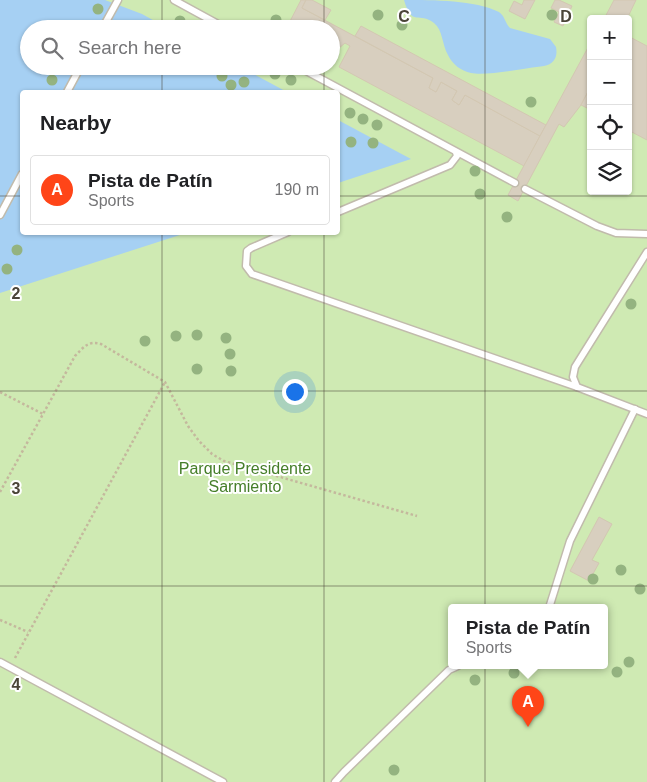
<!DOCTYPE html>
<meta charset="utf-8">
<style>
body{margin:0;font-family:Helvetica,sans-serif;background:#f2f2f2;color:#202124}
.controls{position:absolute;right:15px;top:15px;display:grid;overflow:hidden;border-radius:5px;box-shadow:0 1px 4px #0004}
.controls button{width:45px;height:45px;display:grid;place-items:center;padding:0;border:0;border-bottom:1px solid #e0e0e0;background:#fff;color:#202124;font:25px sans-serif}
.you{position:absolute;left:294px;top:391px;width:18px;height:18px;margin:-12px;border:4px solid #fff;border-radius:50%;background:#1a73e8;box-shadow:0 0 0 8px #1a73e833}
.badge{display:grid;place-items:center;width:32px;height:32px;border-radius:50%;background:#ff4518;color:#fff;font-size:16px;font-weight:700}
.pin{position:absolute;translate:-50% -41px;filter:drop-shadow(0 1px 2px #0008)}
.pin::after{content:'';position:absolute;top:26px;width:18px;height:15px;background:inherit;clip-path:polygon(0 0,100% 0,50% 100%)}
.popup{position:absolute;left:448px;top:604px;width:160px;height:65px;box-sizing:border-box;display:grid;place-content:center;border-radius:5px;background:#fff;filter:drop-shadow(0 1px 4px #0005);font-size:16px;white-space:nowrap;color:#757577}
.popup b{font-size:19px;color:#202124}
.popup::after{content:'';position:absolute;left:50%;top:100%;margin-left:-10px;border:10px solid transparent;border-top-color:#fff}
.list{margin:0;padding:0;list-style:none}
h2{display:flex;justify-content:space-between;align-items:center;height:65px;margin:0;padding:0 20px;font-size:21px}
h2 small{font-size:16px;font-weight:400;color:#757577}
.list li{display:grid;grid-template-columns:32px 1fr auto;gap:15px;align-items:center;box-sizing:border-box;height:70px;margin:0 10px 10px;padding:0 10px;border:1px solid #e0e0e0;border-radius:5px}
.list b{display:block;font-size:19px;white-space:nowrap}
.list p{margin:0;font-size:16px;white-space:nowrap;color:#757577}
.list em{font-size:16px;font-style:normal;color:#757577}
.icon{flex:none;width:28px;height:28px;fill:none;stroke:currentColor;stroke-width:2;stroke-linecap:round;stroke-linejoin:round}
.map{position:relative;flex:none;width:647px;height:782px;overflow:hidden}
.search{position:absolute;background:#fff;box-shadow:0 1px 4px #0004;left:20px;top:20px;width:320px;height:55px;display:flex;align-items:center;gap:12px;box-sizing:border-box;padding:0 18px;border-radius:28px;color:#757577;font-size:19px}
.panel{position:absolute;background:#fff;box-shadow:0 1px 4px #0004;left:20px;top:90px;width:320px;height:145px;border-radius:5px}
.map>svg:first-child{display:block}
</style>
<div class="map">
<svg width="647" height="782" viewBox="0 0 647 782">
<rect width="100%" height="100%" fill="#f5f3ea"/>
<path fill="#cfeab3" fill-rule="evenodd" d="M0,0H647V782H0ZM591,19H628V191H591ZM29,29H331V66H29ZM22,92H338V232H22ZM452,608H604V666H452Z"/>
<g fill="#a6d0f3">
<path d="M0,0H105L142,14L169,29H29V66H239L287,92H22V232L186,233L0,293Z"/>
<path d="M404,0C434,0 475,0 499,12C505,16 505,23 510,28L550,39L556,47C558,57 554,64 544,66C526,68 487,76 471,73C461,71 452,64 448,55C442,45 443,30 434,23C419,11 412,28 404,0Z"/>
<path d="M338,120L411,159L338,183Z"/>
</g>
<g fill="#d8cfbf" stroke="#d3c7b2">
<path d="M301,0H306L302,8L433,78L429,88L436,92L441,82L457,91L452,100L459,105L465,95L540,136L524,166L339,67L350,46L345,43L331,55V29H290L287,27Z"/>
<path d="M306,0H312L331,10L325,20L302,8Z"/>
<path d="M524,0H535L525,19L509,11L514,1L522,5Z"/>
<path d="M555,0H559L572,6L563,26L554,22L559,12L551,8Z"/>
<path d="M614,0H636L627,19H604Z"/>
<path d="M361,26L546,125L540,136L465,95L459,105L452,100L457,91L441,82L436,92L429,88L433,78L355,36Z"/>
<path d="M628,36L647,46V140L628,130Z"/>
<path d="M591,42V86L581,105L564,127L559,124L518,201L508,195Z"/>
<path d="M591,86V110L581,105Z"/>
<path d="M599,517L612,524L592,560L599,563L589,581L570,571Z"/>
</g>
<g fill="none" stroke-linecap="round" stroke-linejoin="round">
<g stroke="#c1bbac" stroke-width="9">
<g id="service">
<path d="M174,0L227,29"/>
<path d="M102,29L118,0"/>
<path d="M297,66L515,183"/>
<path d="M67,92L81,66"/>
<path d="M525,189L597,226L616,233L647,234"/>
<path d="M338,212L450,165L457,156L456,152"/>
<path d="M0,215L22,174"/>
<path d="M288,232L251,248L247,251L246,266L252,274L577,387"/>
<path d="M647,252L575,367L573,377L577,387L647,414"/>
<path d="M549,608L570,541L635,409"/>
<path d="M0,662L223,782"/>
<path d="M335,782L344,772L449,670L458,666"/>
</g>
</g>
<g stroke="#c4b89d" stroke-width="2.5" stroke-dasharray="2.5 2.5" stroke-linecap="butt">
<path d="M0,392L43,414"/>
<path d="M0,492L75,356C83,348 88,340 101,344L165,382L188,426L199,441L212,454L224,461L417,516"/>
<path d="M0,620L28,632"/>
<path d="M15,658L165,382"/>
</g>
<use href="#service" stroke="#fff" stroke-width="6"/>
</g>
<g fill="#94b380">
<circle cx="98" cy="9" r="5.5"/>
<circle cx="378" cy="15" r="5.5"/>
<circle cx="552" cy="15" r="5.5"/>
<circle cx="276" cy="20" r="5.5"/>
<circle cx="180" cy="21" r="5.5"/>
<circle cx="402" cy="25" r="5.5"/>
<circle cx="275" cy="74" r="5.5"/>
<circle cx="222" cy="76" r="5.5"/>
<circle cx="52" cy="80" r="5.5"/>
<circle cx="291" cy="80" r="5.5"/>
<circle cx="244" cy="82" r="5.5"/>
<circle cx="231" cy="85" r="5.5"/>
<circle cx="531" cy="102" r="5.5"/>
<circle cx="350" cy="113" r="5.5"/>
<circle cx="363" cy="119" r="5.5"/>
<circle cx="377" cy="125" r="5.5"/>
<circle cx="351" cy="142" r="5.5"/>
<circle cx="373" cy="143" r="5.5"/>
<circle cx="475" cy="171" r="5.5"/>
<circle cx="480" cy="194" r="5.5"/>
<circle cx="507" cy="217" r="5.5"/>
<circle cx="17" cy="250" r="5.5"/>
<circle cx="7" cy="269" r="5.5"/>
<circle cx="631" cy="304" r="5.5"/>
<circle cx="197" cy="335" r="5.5"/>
<circle cx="176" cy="336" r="5.5"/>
<circle cx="226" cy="338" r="5.5"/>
<circle cx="145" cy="341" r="5.5"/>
<circle cx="230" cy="354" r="5.5"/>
<circle cx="197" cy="369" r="5.5"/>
<circle cx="231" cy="371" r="5.5"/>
<circle cx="621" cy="570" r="5.5"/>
<circle cx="593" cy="579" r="5.5"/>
<circle cx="640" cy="589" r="5.5"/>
<circle cx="629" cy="662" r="5.5"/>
<circle cx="617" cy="672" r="5.5"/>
<circle cx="514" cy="673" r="5.5"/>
<circle cx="475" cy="680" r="5.5"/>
<circle cx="394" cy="770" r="5.5"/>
</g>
<path fill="none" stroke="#4a4438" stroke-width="1" stroke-opacity="0.55" d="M162,0V29M324,0V29M485,0V782M162,66V92M324,66V92M0,196H22M338,196H647M162,232V782M324,232V782M0,391H647M0,586H647"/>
<g text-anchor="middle" stroke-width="4" stroke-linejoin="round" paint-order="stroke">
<g font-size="16" fill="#457e29" stroke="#fff">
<text x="245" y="474">Parque Presidente<tspan x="245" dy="18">Sarmiento</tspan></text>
</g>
</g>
<g font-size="16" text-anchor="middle" font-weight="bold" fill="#4a4438" stroke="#fff" stroke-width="4" stroke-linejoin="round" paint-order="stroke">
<text x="404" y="22">C</text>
<text x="566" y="22">D</text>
<text x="16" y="299">2</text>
<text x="16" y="494">3</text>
<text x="16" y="690">4</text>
</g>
</svg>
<div class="controls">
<button>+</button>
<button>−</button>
<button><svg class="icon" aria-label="locate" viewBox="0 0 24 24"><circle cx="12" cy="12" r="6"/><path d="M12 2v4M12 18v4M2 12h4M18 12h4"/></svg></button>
<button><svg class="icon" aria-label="layers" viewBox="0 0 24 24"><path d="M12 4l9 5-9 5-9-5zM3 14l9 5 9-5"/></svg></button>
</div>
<div class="you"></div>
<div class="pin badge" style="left:528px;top:727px">A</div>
<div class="popup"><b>Pista de Patín</b>Sports</div>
<div class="search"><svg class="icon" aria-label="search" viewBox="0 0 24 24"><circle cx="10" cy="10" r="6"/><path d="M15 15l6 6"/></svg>Search here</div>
<section class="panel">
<h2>Nearby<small></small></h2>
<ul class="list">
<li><span class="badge">A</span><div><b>Pista de Patín</b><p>Sports</p></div><em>190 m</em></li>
</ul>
</section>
</div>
